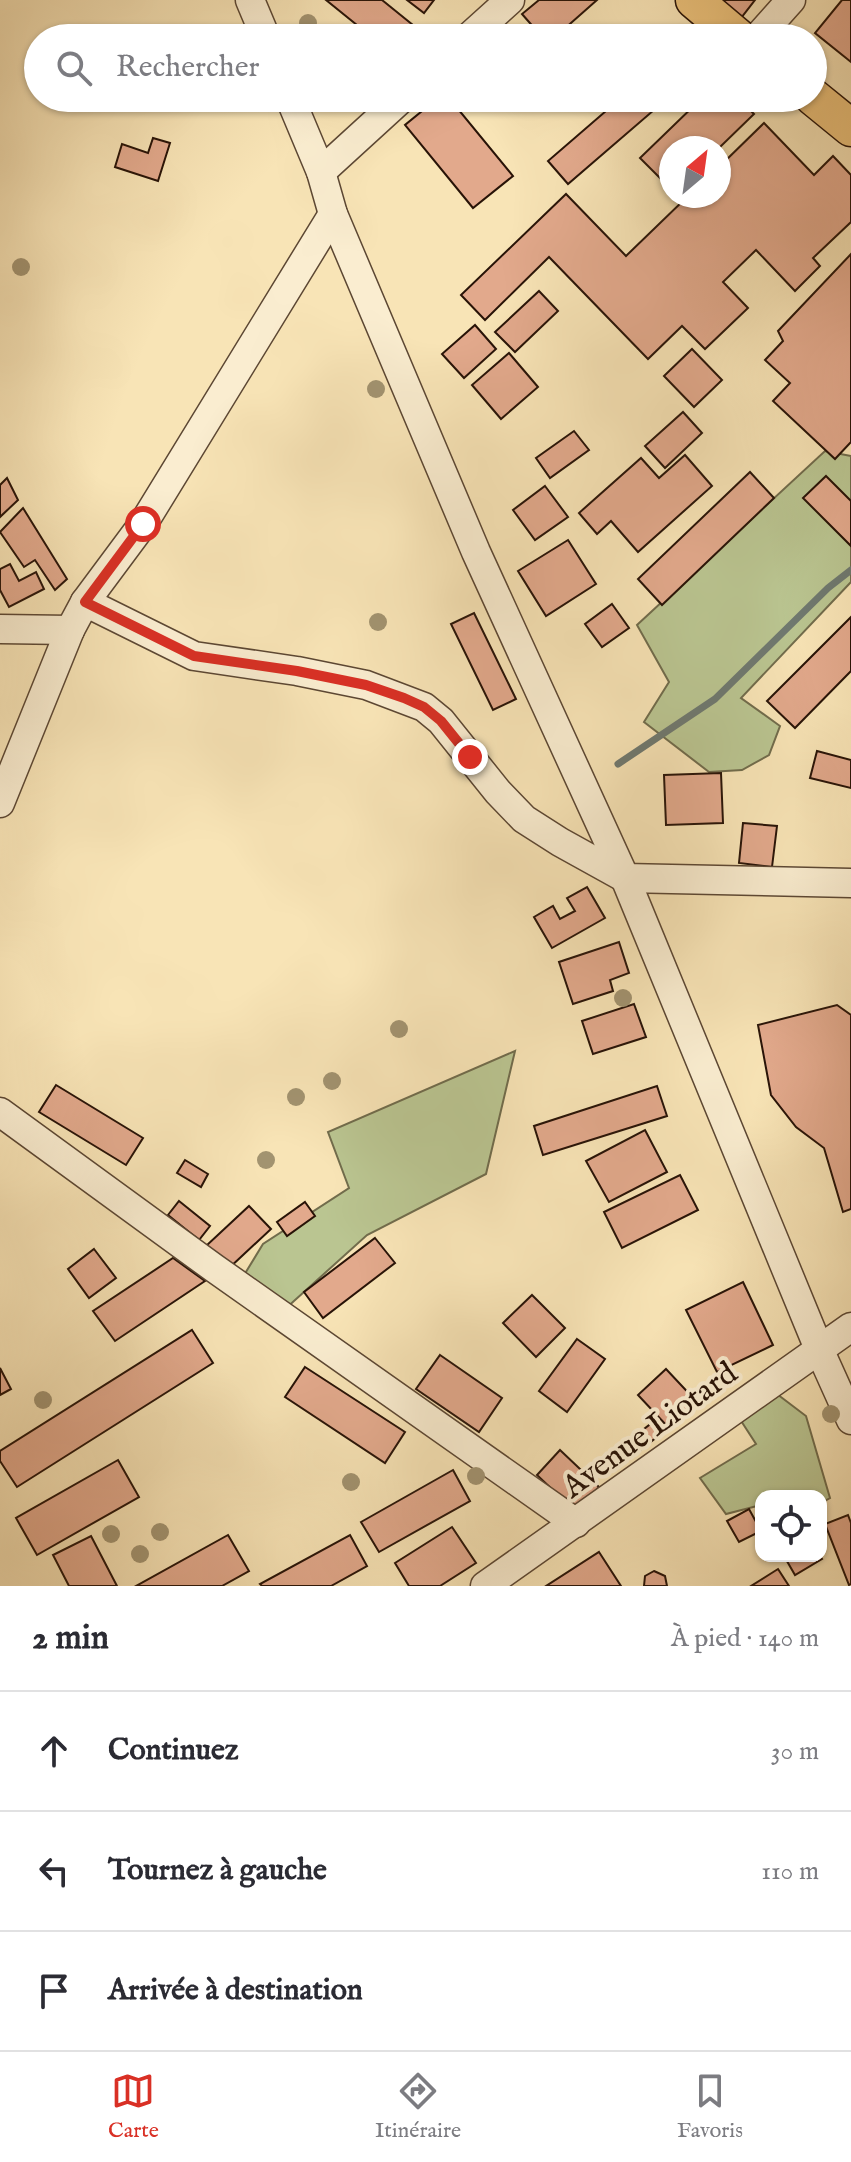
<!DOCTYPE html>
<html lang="fr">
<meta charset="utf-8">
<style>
body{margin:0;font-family:"IM FELL English",serif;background:#f2f2f3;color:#2b2b33}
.controls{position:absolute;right:24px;bottom:24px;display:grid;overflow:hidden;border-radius:16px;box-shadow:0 2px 6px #0004}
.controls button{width:72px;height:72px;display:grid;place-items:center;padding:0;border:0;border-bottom:2px solid #e1e1e2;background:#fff;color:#2b2b33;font:40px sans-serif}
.compass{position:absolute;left:659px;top:136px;width:72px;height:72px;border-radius:50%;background:#fff;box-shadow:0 2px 6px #0004;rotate:29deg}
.stop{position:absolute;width:24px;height:24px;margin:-18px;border:6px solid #d93025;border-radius:50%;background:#fff}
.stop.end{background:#d93025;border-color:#fff;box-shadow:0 2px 8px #0008}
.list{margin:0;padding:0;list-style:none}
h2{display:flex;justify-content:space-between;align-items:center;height:104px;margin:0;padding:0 32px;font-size:34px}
h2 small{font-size:26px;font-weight:400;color:#7c7c81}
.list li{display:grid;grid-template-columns:52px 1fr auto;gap:24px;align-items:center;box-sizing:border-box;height:120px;padding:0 32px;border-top:2px solid #e1e1e2}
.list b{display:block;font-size:30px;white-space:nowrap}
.list em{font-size:26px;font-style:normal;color:#7c7c81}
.icon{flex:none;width:44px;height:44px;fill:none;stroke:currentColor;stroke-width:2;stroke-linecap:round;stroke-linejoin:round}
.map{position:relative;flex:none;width:851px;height:1586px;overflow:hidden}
.search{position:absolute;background:#fff;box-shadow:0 2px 6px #0004;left:24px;right:24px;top:24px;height:88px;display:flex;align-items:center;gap:20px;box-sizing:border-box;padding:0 28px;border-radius:44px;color:#7c7c81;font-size:30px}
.sheet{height:464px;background:#fff}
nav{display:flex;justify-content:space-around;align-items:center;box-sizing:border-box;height:112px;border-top:2px solid #e1e1e2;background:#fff;font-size:22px;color:#7c7c81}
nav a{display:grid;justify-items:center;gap:4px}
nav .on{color:#d93025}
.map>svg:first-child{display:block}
</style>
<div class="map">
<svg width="851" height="1586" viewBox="0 0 851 1586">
<rect width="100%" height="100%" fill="#f8e4b6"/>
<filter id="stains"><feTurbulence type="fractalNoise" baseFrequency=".0025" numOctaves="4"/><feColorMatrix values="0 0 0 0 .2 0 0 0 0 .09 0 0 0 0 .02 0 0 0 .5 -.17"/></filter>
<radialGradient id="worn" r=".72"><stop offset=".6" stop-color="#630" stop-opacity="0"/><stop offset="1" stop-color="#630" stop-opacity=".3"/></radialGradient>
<g fill="#bac591" stroke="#716c4c" stroke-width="2">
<path d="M825,451L851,456V582L741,698L780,726L769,755L742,770L709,772L644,722L669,682L637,625Z"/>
<path d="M515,1051L486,1174L367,1235L284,1310L238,1285L263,1244L349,1188L328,1132Z"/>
<path d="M773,1391L806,1416L830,1498L821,1503V1496H761V1505L726,1514L700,1478L756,1444L734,1410Z"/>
</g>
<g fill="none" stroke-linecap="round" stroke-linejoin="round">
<path stroke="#6f7970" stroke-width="7" d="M618,764L715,699L828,588L851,570"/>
</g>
<g fill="#e2a98c" stroke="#281307" stroke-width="2">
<path d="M326,0H382L429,38H373Z"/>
<path d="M407,0H434L424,13Z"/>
<path d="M539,0H597L554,38H543L522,14Z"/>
<path d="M718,0H755L741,18Z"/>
<path d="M842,0H851V62L815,33Z"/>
<path d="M438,98H449L513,176L473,208L405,125Z"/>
<path d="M621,98H643L654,110L568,184L548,161Z"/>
<path d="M702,98H738L754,114L719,148H671V189L640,158Z"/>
<path d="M764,123L814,175L833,156L851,175V222L813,258L820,266L795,291L756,250L723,282L748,308L705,349L682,326L648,359L549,257L485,320L461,295L566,194L626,256L688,196H719V167Z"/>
<path d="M153,138L170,143L158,181L115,167L122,144L148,153Z"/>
<path d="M851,254V442L835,459L773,401L790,383L765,360L783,341L778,331Z"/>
<path d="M539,291L558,311L515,352L495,332Z"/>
<path d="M475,325L496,349L464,378L442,354Z"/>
<path d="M692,349L722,380L694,407L664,376Z"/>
<path d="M509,353L538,387L501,419L472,385Z"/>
<path d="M683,412L702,433L665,468L645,446Z"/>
<path d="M574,431L589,450L550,478L536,458Z"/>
<path d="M685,455L712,486L638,552L611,521L597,534L579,513L641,458L659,478Z"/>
<path d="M750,472L774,498L662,605L638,579Z"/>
<path d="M826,476L851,501V546L803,498Z"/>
<path d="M7,478L18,500L0,517V485Z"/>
<path d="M545,486L568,517L535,540L513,510Z"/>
<path d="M23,508L67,579L55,590L35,560L24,567L0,532Z"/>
<path d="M568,540L596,584L546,616L518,571Z"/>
<path d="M10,564L19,581L36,572L44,589L9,607L0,590V569Z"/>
<path d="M612,604L629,628L602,647L585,624Z"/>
<path d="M474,613L516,699L493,710L451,624Z"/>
<path d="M851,617V671L795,728L767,701Z"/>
<path d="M817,751L851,760V788L810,778Z"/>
<path d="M721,773L723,823L666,825L664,775Z"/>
<path d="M743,823L777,826L772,867L739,863Z"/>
<path d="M587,887L605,918L552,948L534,917L553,906L560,919L575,911L567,898Z"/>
<path d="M619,942L629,973L610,980L613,991L573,1004L559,962Z"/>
<path d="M634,1004L646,1037L593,1054L582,1021Z"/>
<path d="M837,1005L851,1015V1209L843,1212L824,1148L796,1127L771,1095L758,1025Z"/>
<path d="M56,1085L143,1138L126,1165L39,1112Z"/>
<path d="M657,1086L667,1116L543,1155L534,1126Z"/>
<path d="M645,1130L667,1172L609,1202L586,1161Z"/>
<path d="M185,1160L208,1174L201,1187L177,1173Z"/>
<path d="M680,1175L698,1210L622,1248L604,1212Z"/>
<path d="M179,1201L210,1226L199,1240L168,1215Z"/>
<path d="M305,1202L315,1216L287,1236L277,1222Z"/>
<path d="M249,1206L271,1229L228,1269L206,1246Z"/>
<path d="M375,1238L395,1263L323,1318L304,1292Z"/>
<path d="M94,1249L116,1278L89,1298L68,1269Z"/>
<path d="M173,1258L205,1281L115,1341L93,1311Z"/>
<path d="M743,1282L773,1345L717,1372L686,1310Z"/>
<path d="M532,1295L565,1328L536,1357L503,1323Z"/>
<path d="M192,1330L213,1363L17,1487L0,1461V1451Z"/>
<path d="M577,1339L605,1359L567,1412L539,1391Z"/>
<path d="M440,1355L502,1398L479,1432L416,1389Z"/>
<path d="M305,1367L405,1432L385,1463L285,1397Z"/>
<path d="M0,1368L11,1389L0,1395Z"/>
<path d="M666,1369L696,1401L668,1427L638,1395Z"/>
<path d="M653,1422L662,1433L625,1462L616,1451Z"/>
<path d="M560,1450L599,1487L576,1512L537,1475Z"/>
<path d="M118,1460L139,1497L37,1555L16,1518Z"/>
<path d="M453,1470L470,1501L379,1552L361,1522Z"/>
<path d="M749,1509L761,1531L739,1542L727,1521Z"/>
<path d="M848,1515L851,1523V1584L849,1585L825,1524Z"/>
<path d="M452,1527L476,1563L440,1586H409L395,1563Z"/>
<path d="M228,1535L249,1571L222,1586H136Z"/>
<path d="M350,1535L367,1566L331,1586H262L260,1584Z"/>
<path d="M91,1536L117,1586H69L53,1555Z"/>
<path d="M599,1552L621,1586H546Z"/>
<path d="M784,1556H820L822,1559L795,1575Z"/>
<path d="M778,1569L789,1586H751Z"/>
<path d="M654,1571L665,1576L667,1586H644L645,1576Z"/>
</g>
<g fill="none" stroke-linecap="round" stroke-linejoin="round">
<g stroke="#5c4733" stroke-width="31">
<g id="minor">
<path d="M250,0L266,38"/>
<path d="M468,38L510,0"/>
<path d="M757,38L791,0"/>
<path d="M290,98L321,172L333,214L476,552L625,878L819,1349L851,1420"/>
<path d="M321,172L402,98"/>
<path d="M85,602L194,656L297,671L366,685L424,707L441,721L498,792L524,819L560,842L625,878L851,883"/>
<path d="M0,629L70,630"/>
<path d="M0,803L70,630L85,602L143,524L333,214"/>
<path d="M0,1112L214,1268L576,1523"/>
<path d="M485,1586L851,1327"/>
</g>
</g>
<g stroke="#281307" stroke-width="39">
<g id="major">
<path d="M694,0L739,38"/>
<path d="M813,97L851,128"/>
</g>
</g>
<use href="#minor" stroke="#faedd0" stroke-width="28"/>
<use href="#major" stroke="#ecc27b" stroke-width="36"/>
</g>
<g fill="#a29370">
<circle cx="308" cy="23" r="9"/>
<circle cx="21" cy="267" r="9"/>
<circle cx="376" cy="389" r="9"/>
<circle cx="378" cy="622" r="9"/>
<circle cx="623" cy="998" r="9"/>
<circle cx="399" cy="1029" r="9"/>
<circle cx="332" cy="1081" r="9"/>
<circle cx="296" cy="1097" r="9"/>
<circle cx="266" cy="1160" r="9"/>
<circle cx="43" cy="1400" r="9"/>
<circle cx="831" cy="1414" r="9"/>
<circle cx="476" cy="1476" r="9"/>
<circle cx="351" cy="1482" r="9"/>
<circle cx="160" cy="1532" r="9"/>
<circle cx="111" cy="1534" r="9"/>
<circle cx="140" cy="1554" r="9"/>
</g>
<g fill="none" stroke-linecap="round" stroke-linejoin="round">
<path stroke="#d93025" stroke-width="10" d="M143,524L85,602L194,656L297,671L366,685L404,698L424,707L441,721L470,757"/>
</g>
<g text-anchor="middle" stroke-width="8" stroke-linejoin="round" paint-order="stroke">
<g font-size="32" fill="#281307" stroke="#faedd0">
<text transform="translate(649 1429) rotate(-36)" y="11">Avenue Liotard</text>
</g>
</g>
<rect width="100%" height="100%" filter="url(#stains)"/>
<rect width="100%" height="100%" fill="url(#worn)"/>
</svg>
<div class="controls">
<button><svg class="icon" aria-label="locate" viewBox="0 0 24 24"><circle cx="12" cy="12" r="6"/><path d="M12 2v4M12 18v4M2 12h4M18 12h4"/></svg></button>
</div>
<svg class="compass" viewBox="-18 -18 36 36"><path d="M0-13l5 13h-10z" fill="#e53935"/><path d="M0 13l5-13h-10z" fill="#7c7c81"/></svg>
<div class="stop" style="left:143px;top:524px"></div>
<div class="stop end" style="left:470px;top:757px"></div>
<div class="search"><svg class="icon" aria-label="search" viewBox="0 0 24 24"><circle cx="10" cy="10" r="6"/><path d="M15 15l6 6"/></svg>Rechercher</div>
</div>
<section class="sheet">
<h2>2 min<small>À pied · 140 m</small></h2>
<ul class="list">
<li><svg class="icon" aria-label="ahead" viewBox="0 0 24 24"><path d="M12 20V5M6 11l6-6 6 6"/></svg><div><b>Continuez</b></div><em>30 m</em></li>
<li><svg class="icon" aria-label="left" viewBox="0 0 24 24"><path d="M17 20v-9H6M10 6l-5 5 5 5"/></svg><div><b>Tournez à gauche</b></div><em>110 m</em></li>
<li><svg class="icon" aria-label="arrive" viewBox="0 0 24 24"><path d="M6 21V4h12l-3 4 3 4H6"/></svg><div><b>Arrivée à destination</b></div></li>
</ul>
</section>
<nav>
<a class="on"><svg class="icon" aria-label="map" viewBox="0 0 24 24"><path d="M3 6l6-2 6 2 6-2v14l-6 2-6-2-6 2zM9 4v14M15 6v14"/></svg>Carte</a>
<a><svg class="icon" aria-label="directions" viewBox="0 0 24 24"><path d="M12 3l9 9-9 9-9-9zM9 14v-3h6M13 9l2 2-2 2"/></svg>Itinéraire</a>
<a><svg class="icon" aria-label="saved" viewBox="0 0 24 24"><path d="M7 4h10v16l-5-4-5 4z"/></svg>Favoris</a>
</nav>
